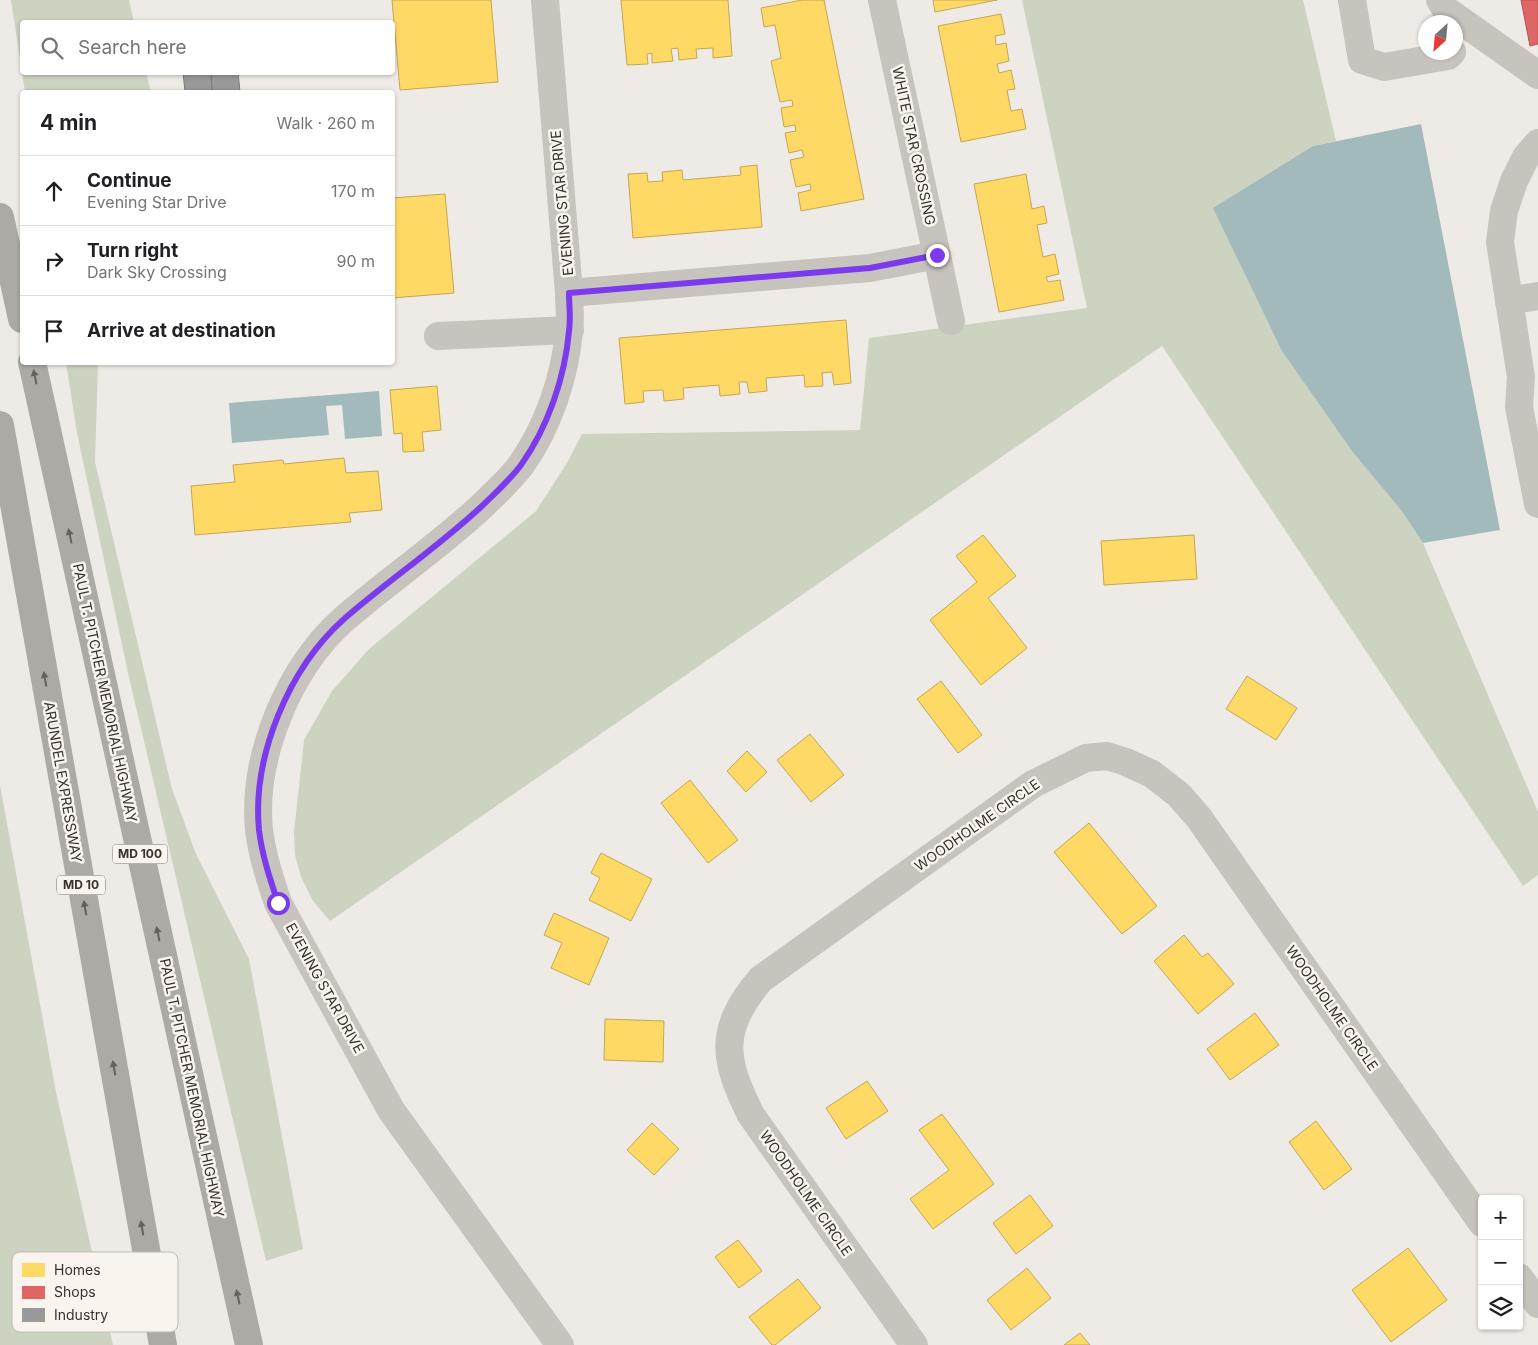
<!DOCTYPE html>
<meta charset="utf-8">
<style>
body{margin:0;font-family:Inter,sans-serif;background:#f6f6f6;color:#202124}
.controls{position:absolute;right:15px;bottom:15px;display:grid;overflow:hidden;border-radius:5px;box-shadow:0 1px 4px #0004}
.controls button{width:45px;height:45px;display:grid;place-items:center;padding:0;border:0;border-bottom:1px solid #e0e0e0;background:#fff;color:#202124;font:25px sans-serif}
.compass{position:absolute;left:1418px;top:15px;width:45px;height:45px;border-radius:50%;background:#fff;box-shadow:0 1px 4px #0004;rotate:206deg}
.stop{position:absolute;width:15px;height:15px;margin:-11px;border:4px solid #7c3aed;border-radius:50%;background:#fff}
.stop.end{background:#7c3aed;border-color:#fff;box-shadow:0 1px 5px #0008}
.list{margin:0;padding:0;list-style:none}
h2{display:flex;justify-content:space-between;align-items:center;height:65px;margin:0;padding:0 20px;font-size:21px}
h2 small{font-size:16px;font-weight:400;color:#757577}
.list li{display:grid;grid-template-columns:32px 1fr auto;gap:15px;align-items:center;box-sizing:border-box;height:70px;padding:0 20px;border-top:1px solid #e0e0e0}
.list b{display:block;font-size:19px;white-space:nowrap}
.list p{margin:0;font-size:16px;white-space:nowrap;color:#757577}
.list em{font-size:16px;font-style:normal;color:#757577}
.icon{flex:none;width:28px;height:28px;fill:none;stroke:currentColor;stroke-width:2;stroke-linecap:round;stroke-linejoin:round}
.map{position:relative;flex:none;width:1538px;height:1345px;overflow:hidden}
.search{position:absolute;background:#fff;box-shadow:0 1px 4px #0004;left:20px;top:20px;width:375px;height:55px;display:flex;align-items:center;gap:12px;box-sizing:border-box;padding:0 18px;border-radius:5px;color:#757577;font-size:19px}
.panel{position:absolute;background:#fff;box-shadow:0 1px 4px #0004;left:20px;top:90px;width:375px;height:275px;border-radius:5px}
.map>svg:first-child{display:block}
</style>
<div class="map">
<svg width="1538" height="1345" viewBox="0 0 1538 1345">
<rect width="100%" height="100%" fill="#eeebe6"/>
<g fill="#cdd3c1">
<path d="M11,0H129L134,22H22V72L146,73L151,92H25Z"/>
<path d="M1022,0H1303L1336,141L1313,146L1401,510L1423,543L1538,812V875L1523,886L1162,346L330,921L313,901L301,877L295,855L294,832L304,740L332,691L369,649L536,511L567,463L582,434L860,430L869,338L1087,308Z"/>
<path d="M66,363H98L95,462L172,789L196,854L249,959L303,1249L266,1261L128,673L77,433Z"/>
<path d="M0,785L56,1092L113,1345H0Z"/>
</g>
<g fill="#a3babd">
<path d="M1421,124L1500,530L1423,543L1401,510L1352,451L1282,351L1213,208L1313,146Z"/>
<path d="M379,391L382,436L345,439L342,405L326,406L329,435L232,443L229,403Z"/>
</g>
<g fill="#ffd966" stroke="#c3a755">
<path d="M392,0H491L498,82L400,90Z"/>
<path d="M621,0H728L732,56L713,58V48L696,49L697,58L679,60L678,48L671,49L673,61L652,63V53L647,54L648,64L627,65Z"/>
<path d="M802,0H824L864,199L801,211L798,193L811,190L810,184L796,187L790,160L804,157L802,150L789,153L785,133L796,131L795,125L784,127L781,108L793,106L792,100L780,102L771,61L781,58L775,25L764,27L761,8Z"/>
<path d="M933,0H997L935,12Z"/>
<path d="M1001,14L1005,34L995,36L996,45L1006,43L1009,61L997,64L999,73L1011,70L1015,89L1007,90L1011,111L1022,109L1026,129L961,142L938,26Z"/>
<path d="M757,165L762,227L633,238L628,174L647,173L648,182L663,181L662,172L682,170L683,180L741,175L740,167Z"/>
<path d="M1026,174L1032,209L1044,206L1047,223L1037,225L1043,257L1055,254L1059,274L1046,277L1048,282L1060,280L1064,300L999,312L974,184Z"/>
<path d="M445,194L454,293L392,298V198Z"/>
<path d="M846,320L851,383L834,385L832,372L822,373L823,386L805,387L804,375L766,378L767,391L749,393L747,382H739L740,394L720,396L719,385L683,388L684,399L664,401L663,390L643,391L644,402L625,404L619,338Z"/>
<path d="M437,386L441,430L422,432L424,451L403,452L402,433L394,434L390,390Z"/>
<path d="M344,458L346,473L378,471L382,510L349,513L351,522L195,535L191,486L235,482L233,465L283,460L284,464Z"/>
<path d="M983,535L1016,576L988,598L1027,648L981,685L930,620L977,582L956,556Z"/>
<path d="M1194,535L1197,579L1104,585L1101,541Z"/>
<path d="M1247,676L1297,708L1276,740L1226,709Z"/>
<path d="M941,681L982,735L958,753L917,699Z"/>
<path d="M810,734L844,775L811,802L777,760Z"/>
<path d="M747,751L767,772L746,792L727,771Z"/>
<path d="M690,780L738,840L708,863L661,803Z"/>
<path d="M1089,823L1157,906L1122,934L1054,852Z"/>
<path d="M601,853L652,879L631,921L589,900L600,878L591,873Z"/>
<path d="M554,913L609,938L589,985L551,968L562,943L544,935Z"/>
<path d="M1184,935L1202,957L1208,953L1234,984L1198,1014L1154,961Z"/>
<path d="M1255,1013L1279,1045L1230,1080L1207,1049Z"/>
<path d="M605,1019L664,1021L663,1062L604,1060Z"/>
<path d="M867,1081L888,1111L846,1139L826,1108Z"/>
<path d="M942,1114L994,1184L933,1229L910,1199L949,1170L919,1130Z"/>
<path d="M1316,1121L1352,1169L1324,1190L1289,1142Z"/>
<path d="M652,1123L679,1149L654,1175L627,1150Z"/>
<path d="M1030,1195L1053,1226L1016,1254L993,1223Z"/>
<path d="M738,1240L762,1271L739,1288L715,1257Z"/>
<path d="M1408,1248L1447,1300L1391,1342L1352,1290Z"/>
<path d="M1027,1268L1051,1298L1011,1330L987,1300Z"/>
<path d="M798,1279L821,1308L775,1345H772L749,1317Z"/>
<path d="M1080,1333L1090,1345H1064Z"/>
</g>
<path fill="#e06666" stroke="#ae5655" d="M1521,0H1538V44L1530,46Z"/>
<g fill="#999" stroke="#7c7a78">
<path d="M183,72H211L212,92H185Z"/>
<path d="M211,72H238L240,92H212Z"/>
</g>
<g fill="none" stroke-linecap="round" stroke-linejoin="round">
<g stroke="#c7c3bd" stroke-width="28">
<path d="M545,0L569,293C569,305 571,318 569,331C565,377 548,427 521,465C510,480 495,493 482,506C438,547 389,580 344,619C289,668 252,756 259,830C262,855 270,879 278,903L391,1110L560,1345"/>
<path d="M882,0L951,321"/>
<path d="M1352,0L1362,60L1384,67L1448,56L1452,52"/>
<path d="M1440,0L1446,10L1538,75"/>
<path d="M1538,143L1526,157L1514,181L1504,211L1500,242L1521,377L1519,407L1538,504"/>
<path d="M569,293L870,268L937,255"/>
<path d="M1509,301L1538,296"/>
<path d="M438,336L570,330"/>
<path d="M1519,1277L1538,1304"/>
<path d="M914,1345L751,1115C723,1059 718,1029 761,979L1033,784L1086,758L1107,756L1126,762L1152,774L1179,795L1199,818L1482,1223"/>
</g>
<g stroke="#adaaa5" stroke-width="28">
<path d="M0,217L22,319"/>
<path d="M32,362L249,1345"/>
<path d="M0,425L163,1345"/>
</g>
</g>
<defs><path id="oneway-solid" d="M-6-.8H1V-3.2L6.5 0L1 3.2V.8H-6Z" transform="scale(1.25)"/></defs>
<g fill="#67615c">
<use href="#oneway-solid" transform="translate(35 377) rotate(-102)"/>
<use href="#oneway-solid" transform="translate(70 536) rotate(-102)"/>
<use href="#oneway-solid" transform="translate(45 679) rotate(-100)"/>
<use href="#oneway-solid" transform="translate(85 908) rotate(-100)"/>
<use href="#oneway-solid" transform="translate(158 934) rotate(-102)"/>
<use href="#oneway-solid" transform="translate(114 1068) rotate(-100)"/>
<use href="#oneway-solid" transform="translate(142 1228) rotate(-100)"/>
<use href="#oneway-solid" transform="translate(238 1297) rotate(-102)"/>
</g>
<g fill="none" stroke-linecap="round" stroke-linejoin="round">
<path stroke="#7c3aed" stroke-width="6" d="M278,903C270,879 262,855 259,830C252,756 289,668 344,619C389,580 438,547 482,506C495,493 510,480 521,465C548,427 565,377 569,331C571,318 569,305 569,293L870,268L937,255"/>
</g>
<g text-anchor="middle" stroke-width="5" stroke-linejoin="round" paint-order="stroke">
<g fill="#f9f5ee" stroke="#726c66" stroke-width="1">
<rect x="112.5" y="844.5" width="55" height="19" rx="4"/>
<rect x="57" y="875.5" width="48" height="19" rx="4"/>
</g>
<g font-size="12" font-weight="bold" fill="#38312c">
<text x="140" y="858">MD 100</text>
<text x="81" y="889">MD 10</text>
</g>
<g font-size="14" fill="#38312c" stroke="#f9f5ee">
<text transform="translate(914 146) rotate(78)" y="5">WHITE STAR CROSSING</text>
<text transform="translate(562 203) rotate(-95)" y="5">EVENING STAR DRIVE</text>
<text transform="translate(105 693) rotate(78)" y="5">PAUL T. PITCHER MEMORIAL HIGHWAY</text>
<text transform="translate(63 782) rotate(80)" y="5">ARUNDEL EXPRESSWAY</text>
<text transform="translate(977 825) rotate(-35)" y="5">WOODHOLME CIRCLE</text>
<text transform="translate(325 988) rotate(61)" y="5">EVENING STAR DRIVE</text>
<text transform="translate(1332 1008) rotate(55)" y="5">WOODHOLME CIRCLE</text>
<text transform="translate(192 1088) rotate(78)" y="5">PAUL T. PITCHER MEMORIAL HIGHWAY</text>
<text transform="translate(806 1193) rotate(55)" y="5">WOODHOLME CIRCLE</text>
</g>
</g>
<rect x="12" y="1252" width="166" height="80" rx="8" fill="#f9f5ee" stroke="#bfbab4" stroke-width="1"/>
<rect x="22" y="1263" width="23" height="14" fill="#ffd966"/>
<rect x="22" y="1286" width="23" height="13" fill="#e06666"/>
<rect x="22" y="1308" width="23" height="14" fill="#999"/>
<g font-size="14" fill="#38312c">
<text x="54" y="1275">Homes</text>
<text x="54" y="1297">Shops</text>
<text x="54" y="1320">Industry</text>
</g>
</svg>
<div class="controls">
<button>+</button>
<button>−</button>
<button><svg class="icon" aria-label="layers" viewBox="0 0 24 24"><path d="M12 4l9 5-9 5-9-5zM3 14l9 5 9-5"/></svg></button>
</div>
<svg class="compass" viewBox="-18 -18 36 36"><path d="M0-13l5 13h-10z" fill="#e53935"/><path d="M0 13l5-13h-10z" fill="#757577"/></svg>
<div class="stop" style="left:278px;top:903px"></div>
<div class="stop end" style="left:937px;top:255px"></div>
<div class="search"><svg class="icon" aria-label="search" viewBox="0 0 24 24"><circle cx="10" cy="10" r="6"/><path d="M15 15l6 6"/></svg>Search here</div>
<section class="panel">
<h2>4 min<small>Walk · 260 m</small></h2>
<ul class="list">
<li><svg class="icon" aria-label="ahead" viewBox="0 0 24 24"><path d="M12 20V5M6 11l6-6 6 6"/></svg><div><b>Continue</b><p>Evening Star Drive</p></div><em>170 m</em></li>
<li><svg class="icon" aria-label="right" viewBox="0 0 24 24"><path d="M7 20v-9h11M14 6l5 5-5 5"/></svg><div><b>Turn right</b><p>Dark Sky Crossing</p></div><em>90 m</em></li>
<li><svg class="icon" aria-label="arrive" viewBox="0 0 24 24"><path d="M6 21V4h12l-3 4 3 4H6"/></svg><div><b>Arrive at destination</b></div></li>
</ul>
</section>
</div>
